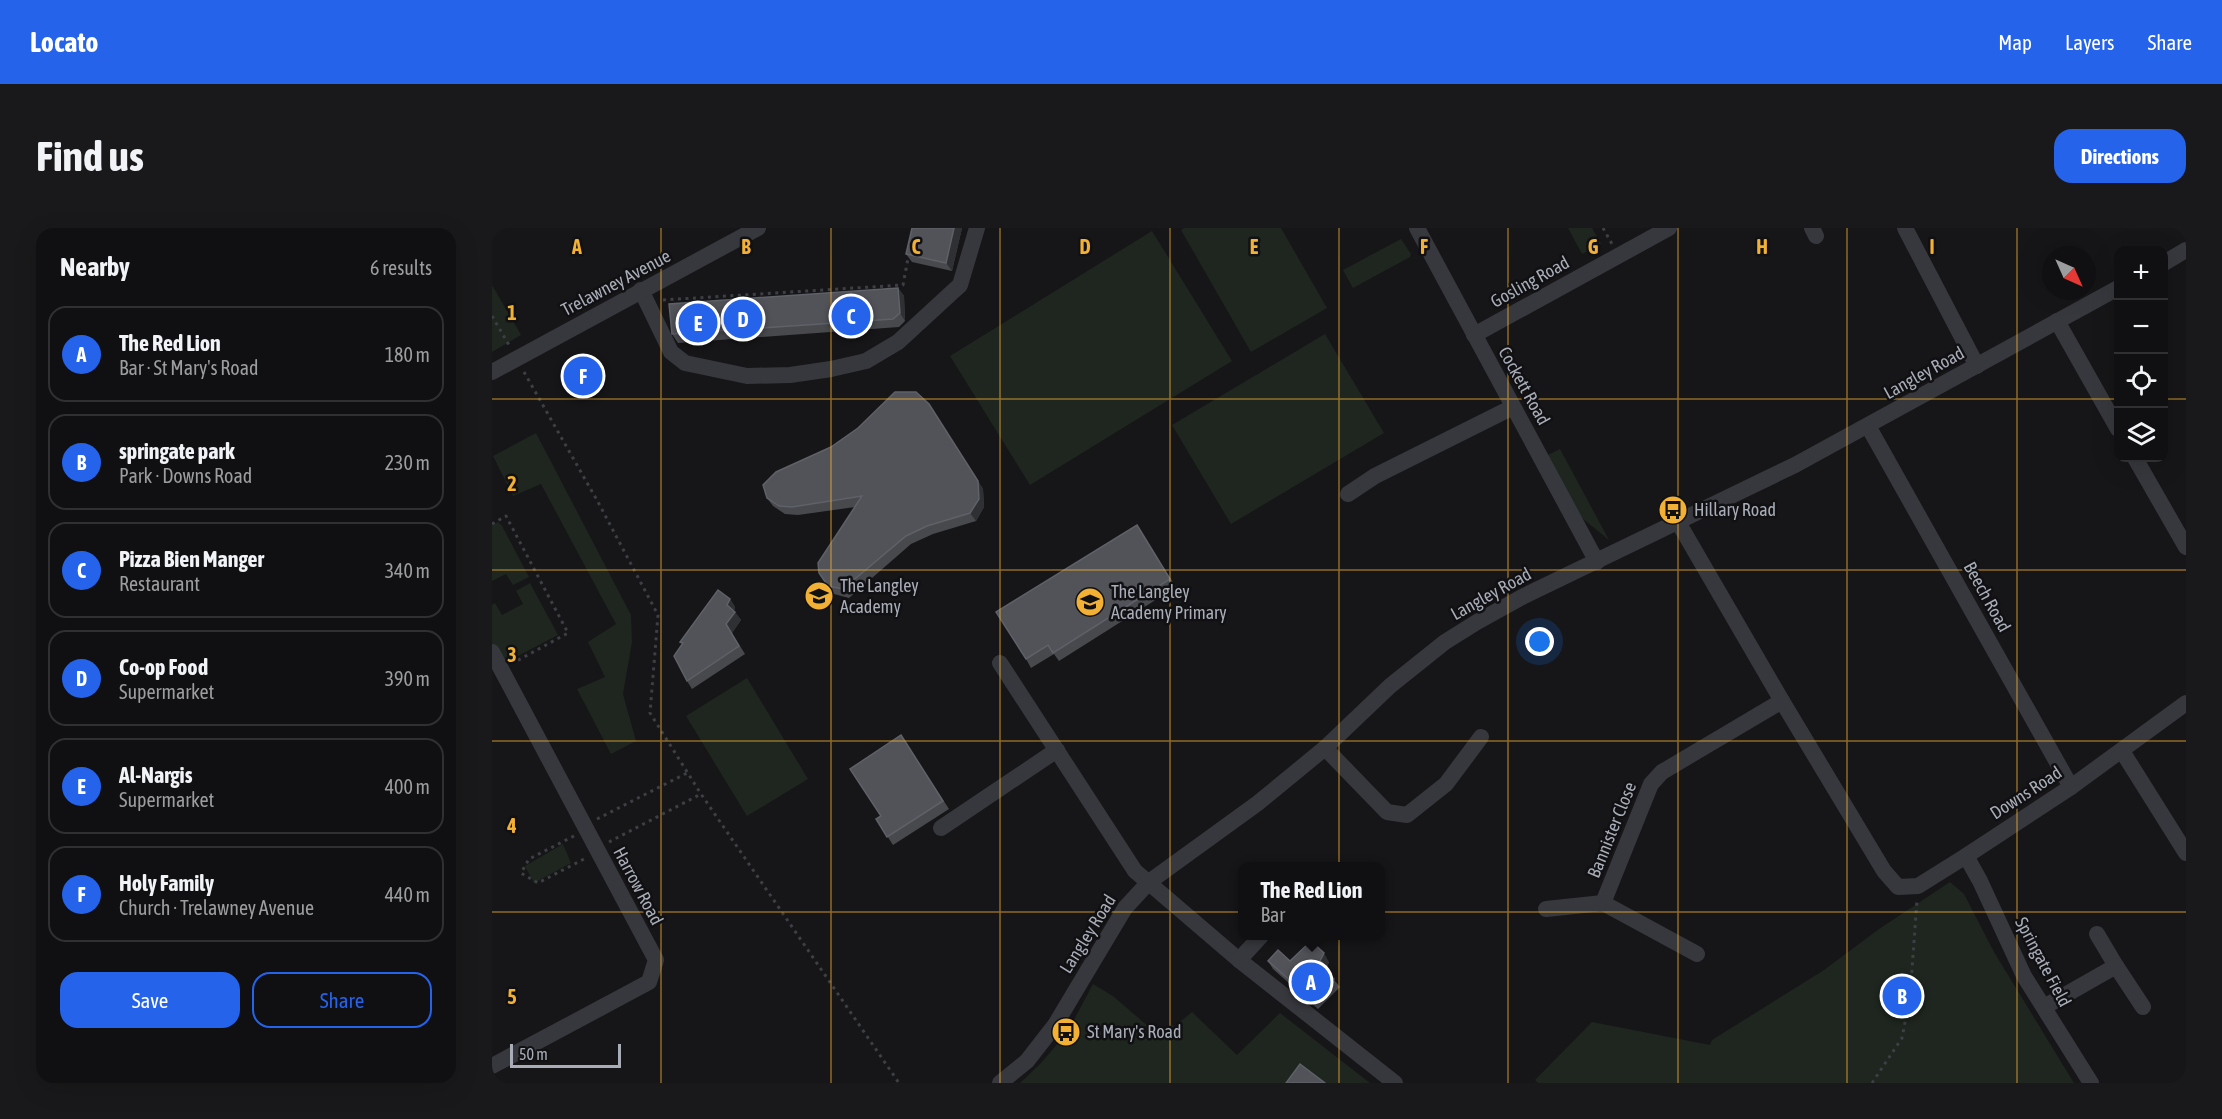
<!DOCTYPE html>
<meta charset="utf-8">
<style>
body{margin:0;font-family:"Asap Condensed",sans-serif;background:#19191b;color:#f1f3f6}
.controls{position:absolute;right:18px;top:18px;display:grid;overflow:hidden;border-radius:12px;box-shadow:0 6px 24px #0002}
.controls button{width:54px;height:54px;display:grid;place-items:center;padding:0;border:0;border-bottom:2px solid #303032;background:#101012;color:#f1f3f6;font:30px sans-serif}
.compass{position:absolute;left:1550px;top:18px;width:54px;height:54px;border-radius:50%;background:#101012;box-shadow:0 6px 24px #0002;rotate:135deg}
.scale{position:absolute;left:18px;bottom:15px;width:111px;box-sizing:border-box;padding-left:6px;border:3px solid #a8adb8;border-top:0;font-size:16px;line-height:21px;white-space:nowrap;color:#a8adb8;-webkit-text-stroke:4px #111113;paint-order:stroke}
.you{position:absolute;left:1048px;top:414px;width:21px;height:21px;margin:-15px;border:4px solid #fff;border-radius:50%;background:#1a73e8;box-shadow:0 0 0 9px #1a73e833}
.badge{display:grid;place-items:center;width:39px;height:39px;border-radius:50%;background:#2563eb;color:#fff;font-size:20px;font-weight:700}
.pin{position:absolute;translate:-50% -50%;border:3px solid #fff;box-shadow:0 2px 6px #0006}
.popup{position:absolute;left:746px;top:634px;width:147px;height:78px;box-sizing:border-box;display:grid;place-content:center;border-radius:12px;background:#101012;filter:drop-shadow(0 2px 4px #0005);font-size:20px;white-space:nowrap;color:#9c9d9f}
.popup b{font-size:22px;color:#f1f3f6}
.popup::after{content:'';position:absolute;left:50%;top:100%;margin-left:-12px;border:12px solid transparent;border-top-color:#101012}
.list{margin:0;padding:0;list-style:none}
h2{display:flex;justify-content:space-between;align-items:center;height:78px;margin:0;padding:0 24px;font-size:26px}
h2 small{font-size:20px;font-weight:400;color:#9c9d9f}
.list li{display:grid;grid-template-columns:39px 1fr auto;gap:18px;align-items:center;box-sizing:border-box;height:96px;margin:0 12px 12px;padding:0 12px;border:2px solid #303032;border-radius:18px}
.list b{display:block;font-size:22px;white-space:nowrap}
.list p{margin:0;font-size:20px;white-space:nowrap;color:#9c9d9f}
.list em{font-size:20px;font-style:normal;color:#9c9d9f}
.actions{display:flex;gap:12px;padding:18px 24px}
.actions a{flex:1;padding:14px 0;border:2px solid #2563eb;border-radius:18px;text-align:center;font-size:21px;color:#2563eb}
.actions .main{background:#2563eb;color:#fff}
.icon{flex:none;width:33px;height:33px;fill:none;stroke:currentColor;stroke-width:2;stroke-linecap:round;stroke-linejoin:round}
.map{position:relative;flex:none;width:1694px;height:855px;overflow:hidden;border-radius:18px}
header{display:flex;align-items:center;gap:36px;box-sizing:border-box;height:84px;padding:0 30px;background:#2563eb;color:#fff}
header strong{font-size:28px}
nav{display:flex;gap:33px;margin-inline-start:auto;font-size:21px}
.intro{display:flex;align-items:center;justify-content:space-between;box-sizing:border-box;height:144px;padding:0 36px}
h1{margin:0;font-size:42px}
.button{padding:15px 27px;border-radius:18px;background:#2563eb;color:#fff;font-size:21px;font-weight:700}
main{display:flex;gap:36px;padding:0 36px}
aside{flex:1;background:#101012;border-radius:18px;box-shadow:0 6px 24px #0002}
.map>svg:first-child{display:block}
</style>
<header>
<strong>Locato</strong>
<nav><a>Map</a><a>Layers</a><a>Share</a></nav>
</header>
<div class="intro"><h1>Find us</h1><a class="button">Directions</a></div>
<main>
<aside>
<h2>Nearby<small>6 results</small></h2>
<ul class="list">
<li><span class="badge">A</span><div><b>The Red Lion</b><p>Bar · St Mary's Road</p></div><em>180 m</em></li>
<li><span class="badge">B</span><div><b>springate park</b><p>Park · Downs Road</p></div><em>230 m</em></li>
<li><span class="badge">C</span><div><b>Pizza Bien Manger</b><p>Restaurant</p></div><em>340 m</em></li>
<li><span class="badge">D</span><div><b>Co-op Food</b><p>Supermarket</p></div><em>390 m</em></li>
<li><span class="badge">E</span><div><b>Al-Nargis</b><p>Supermarket</p></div><em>400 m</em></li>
<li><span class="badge">F</span><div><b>Holy Family</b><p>Church · Trelawney Avenue</p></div><em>440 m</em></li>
</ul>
<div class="actions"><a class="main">Save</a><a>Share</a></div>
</aside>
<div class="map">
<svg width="1694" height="855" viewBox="0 0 1694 855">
<rect width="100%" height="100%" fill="#161618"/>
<g fill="#1e261f">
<path d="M692,0H789L835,80L759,124L689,2Z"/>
<path d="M1076,0H1100L1109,16L1090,26Z"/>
<path d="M660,3L740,133L538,257L458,128Z"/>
<path d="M909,11L919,26L918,29L861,60L851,42Z"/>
<path d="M0,57L29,107L0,124Z"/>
<path d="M833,106L892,205L739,296L680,197Z"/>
<path d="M44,205L139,387L140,414L131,466L144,513L119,526L85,461L113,449L96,414L124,396L49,256L21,268L1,228Z"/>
<path d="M1068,221L1117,312L1090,290L1054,228Z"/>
<path d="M6,294L10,298L37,349L21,357L14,346L0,353V297Z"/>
<path d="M38,355L66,407L11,436L0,417V377L3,375L10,387L31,376L24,363Z"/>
<path d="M255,450L316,551L255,588L194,488Z"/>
<path d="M71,616L79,635L42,655L33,638Z"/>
<path d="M1458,654L1472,666L1502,724L1582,855H1046L1043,852L1100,794L1218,817L1220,812L1332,742L1387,701Z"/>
<path d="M601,756L621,768L665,806L678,797L683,798L700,784L745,827L788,785L878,855H528L548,836L575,805Z"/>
</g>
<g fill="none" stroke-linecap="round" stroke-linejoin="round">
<g stroke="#3d3f44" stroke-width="3" stroke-dasharray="3 4.5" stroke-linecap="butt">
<path d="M1111,0L1120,16"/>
<path d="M171,72L411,57L417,25"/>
<path d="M0,88L17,117"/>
<path d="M32,144L106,274L166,387L158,485L209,566L407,855"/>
<path d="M0,296L14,288L76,405L21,435"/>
<path d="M105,591L195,545"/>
<path d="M82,608L37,631L29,645L46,655L94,630"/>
<path d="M117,614L209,566"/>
<path d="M1380,855L1410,810L1418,769L1425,672"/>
</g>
<g stroke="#37383d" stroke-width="16">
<path d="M925,0L1105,334"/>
<path d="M1320,0L1324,8"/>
<path d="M1413,0L1485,138"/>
<path d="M1672,35L1694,22"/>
<path d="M149,62L179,124L193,135L255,148L298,147L339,141L374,133L406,114L468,57L485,0"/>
<path d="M1565,93L1626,201"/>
<path d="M982,107L1177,0"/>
<path d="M0,144L266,0"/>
<path d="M1376,198L1579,559"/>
<path d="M1643,230L1694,319"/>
<path d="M856,266L883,248L1021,179"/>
<path d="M1186,294L1290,473L1392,643L1406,659L1426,658L1474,628L1579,559L1694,475"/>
<path d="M0,424L164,732L157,754L0,838"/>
<path d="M508,435L643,643L747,732L903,855"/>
<path d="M833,520L895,584L915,587L954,556L989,509"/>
<path d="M1630,523L1694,625"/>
<path d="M449,600L565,522"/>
<path d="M1474,628L1488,653L1532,748L1599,855"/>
<path d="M1054,681L1111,675"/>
<path d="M1605,706L1624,738"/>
<path d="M1205,726L1111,675L1159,556L1170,544L1290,473"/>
<path d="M747,732L769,708"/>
<path d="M1552,779L1624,738L1651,779"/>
<path d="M508,855L535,833L563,797L633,680L657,654L766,575L833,520L898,458L953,414L985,394L1032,368L1303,237L1626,60"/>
</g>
</g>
<g fill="#47494d">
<path d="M470,0L460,43L420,34L414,26Z"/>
<path d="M406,60L412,68L413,93L407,99L186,115L180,106Z"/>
<path d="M437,176L491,261L492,279L484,293L441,306L419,316L357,370L342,366L327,345L363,279L306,287L293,286L281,278L275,270Z"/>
<path d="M645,297L684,359L567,433L562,426L539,440L534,431Z"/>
<path d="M238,371L243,379L242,383L249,392L240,405L253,426L200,461L195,453L190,416L188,414Z"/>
<path d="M415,516L457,581L401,617L384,591L389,588Z"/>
<path d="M776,733L837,734L835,739L839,746L838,747L848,759L826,781L781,741Z"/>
</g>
<g fill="#2f3033">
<path d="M462,0H470L460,43L454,35Z"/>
<path d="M406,60L412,68L413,93L408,85Z"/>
<path d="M437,176L491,261L492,279L484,293L478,285Z"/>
<path d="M238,371L243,379L241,385L235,377Z"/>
<path d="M243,384L249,392L240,405L253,426L234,396Z"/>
<path d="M832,725L837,734L835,739L828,733Z"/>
</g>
<g fill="#525359" stroke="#5f6168" stroke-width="1.5">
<path d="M420,0H462L454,35L414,26Z"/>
<path d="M406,60L408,85L401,91L180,106L177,76Z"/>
<path d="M403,164H424L437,176L486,253L487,271L478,285L435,298L414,308L351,361L336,358L327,345L326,335L370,268L300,279L287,278L275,270L271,257L284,244L339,219L366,200Z"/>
<path d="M645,297L678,351L561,425L556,417L534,431L504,384Z"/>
<path d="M226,362L238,371L235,377L243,384L234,396L247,418L195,453L182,428L191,415L188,414Z"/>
<path d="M409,507L451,573L395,609L384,591L389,588L358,541Z"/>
<path d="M819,713L832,725L828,733L834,738L831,740L842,751L820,772L776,733L786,722L798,733Z"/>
<path d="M808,836L833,855H794Z"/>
</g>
<path fill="none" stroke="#f2b134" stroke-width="1.5" stroke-opacity="0.55" d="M169,0V855M339,0V855M508,0V855M678,0V855M847,0V855M1016,0V855M1186,0V855M1355,0V855M1525,0V855M0,171H1626M1672,171H1694M0,342H1694M0,513H1694M0,684H1694"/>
<defs>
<g id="bus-disc" transform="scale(1.5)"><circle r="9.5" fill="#f2b134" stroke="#111113"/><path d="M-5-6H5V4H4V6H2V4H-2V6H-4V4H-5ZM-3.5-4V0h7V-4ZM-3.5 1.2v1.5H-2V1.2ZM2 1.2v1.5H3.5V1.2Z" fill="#111"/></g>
<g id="school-disc" transform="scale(1.5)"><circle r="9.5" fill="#f2b134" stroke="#111113"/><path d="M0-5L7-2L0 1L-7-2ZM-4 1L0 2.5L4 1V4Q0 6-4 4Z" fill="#111"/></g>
</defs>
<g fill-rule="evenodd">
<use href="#bus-disc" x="1181" y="282"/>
<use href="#school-disc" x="327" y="368"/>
<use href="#school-disc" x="598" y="374"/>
<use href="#bus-disc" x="574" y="804"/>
</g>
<g text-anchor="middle" stroke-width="5" stroke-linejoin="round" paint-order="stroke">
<g font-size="18" fill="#a8adb8" stroke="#111113">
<text transform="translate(1038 54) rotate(-29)" y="6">Gosling Road</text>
<text transform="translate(124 55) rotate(-28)" y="6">Trelawney Avenue</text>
<text transform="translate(1432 145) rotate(-29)" y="6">Langley Road</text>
<text transform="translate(1032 158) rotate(61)" y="6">Cockett Road</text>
<text transform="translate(999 366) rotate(-29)" y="6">Langley Road</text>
<text transform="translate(1495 369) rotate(61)" y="6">Beech Road</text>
<text transform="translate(1534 565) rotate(-33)" y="6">Downs Road</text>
<text transform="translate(1120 602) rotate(-68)" y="6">Bannister Close</text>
<text transform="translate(146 658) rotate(62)" y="6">Harrow Road</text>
<text transform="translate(596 706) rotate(-58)" y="6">Langley Road</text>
<text transform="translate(1551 734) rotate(62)" y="6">Springate Field</text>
</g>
<g font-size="18" fill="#a8adb8" stroke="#111113" text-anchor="start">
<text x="1202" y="288">Hillary Road</text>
<text x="348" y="364">The Langley<tspan x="348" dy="21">Academy</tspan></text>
<text x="619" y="370">The Langley<tspan x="619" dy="21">Academy Primary</tspan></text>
<text x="595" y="810">St Mary's Road</text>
</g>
</g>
<g font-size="20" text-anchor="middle" font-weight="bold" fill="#f2b134" stroke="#111113" stroke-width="5" stroke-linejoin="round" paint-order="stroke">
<text x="85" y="26">A</text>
<text x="254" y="26">B</text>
<text x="424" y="26">C</text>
<text x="593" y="26">D</text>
<text x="762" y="26">E</text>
<text x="932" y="26">F</text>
<text x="1101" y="26">G</text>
<text x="1270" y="26">H</text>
<text x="1440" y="26">I</text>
<text x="20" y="92">1</text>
<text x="20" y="263">2</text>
<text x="20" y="434">3</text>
<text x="20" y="605">4</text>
<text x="20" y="776">5</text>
</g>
</svg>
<div class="controls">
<button>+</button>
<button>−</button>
<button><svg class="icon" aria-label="locate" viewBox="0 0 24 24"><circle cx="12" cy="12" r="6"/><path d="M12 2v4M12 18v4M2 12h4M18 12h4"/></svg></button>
<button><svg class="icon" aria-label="layers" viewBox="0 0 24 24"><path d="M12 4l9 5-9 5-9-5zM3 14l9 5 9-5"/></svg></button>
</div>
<svg class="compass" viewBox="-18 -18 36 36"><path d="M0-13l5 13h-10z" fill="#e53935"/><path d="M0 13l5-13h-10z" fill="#9c9d9f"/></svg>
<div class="scale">50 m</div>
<div class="you"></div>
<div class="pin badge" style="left:819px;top:754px">A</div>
<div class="popup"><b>The Red Lion</b>Bar</div>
<div class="pin badge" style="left:1410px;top:768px">B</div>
<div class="pin badge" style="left:359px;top:88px">C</div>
<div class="pin badge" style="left:251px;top:91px">D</div>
<div class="pin badge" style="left:206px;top:95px">E</div>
<div class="pin badge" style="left:91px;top:148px">F</div>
</div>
</main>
